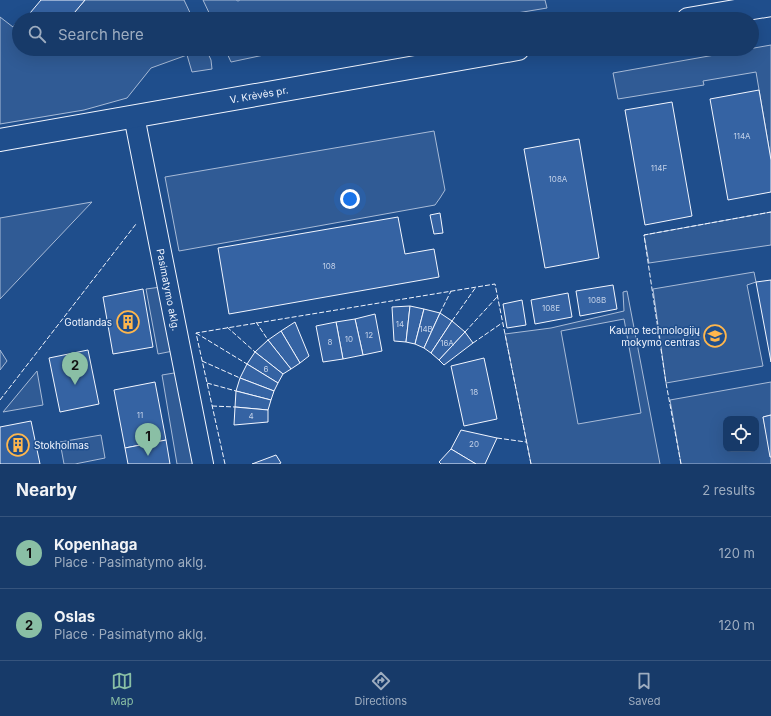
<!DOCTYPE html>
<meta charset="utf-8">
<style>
body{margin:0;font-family:Inter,sans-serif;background:#20416f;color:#f1f3f6}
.controls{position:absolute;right:12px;bottom:12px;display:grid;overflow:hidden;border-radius:8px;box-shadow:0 4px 16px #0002}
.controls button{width:36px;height:36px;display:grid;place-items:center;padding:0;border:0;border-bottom:1px solid #36547d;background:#173a69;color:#f1f3f6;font:20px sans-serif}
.you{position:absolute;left:350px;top:199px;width:14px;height:14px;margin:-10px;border:3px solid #fff;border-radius:50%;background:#1a73e8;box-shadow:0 0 0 6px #1a73e833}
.badge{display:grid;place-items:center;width:26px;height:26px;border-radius:50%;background:#8abfa5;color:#111;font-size:13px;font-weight:700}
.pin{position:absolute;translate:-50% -33px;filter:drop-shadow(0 1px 2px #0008)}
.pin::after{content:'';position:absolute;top:21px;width:14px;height:12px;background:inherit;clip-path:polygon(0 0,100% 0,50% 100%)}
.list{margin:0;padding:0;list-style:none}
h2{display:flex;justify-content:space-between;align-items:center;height:52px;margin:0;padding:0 16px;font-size:17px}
h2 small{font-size:13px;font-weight:400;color:#9eadc0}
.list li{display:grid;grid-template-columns:26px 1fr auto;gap:12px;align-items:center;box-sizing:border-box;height:72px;padding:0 16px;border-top:1px solid #36547d}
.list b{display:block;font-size:15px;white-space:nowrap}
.list p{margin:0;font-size:13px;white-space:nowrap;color:#9eadc0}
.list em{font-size:13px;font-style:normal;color:#9eadc0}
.icon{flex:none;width:22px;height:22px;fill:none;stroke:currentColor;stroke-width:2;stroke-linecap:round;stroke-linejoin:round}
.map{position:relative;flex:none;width:771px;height:464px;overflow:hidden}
.search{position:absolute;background:#173a69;box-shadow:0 4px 16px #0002;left:12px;right:12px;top:12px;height:44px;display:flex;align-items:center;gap:10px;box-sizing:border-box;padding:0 14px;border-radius:22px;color:#9eadc0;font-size:15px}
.sheet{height:196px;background:#173a69}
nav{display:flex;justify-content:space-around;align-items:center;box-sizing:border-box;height:56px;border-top:1px solid #36547d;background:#173a69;font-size:11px;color:#9eadc0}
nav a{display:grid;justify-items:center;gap:2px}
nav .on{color:#8abfa5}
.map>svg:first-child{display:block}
</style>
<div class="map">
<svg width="771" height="464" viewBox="0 0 771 464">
<rect width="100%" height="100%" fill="#1f4e8c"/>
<g fill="#305b95" stroke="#a8bbd7" fill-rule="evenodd">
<path d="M85,0H184L193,19H69Z"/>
<path d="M203,0H236L238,1L240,0H545L547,8L481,19H212Z"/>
<path d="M0,17L13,27L19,19V49H206L211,60L212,69L192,72L187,55L151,68L127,98L84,110L0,124Z"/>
<path d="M771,45V160L756,72L703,81L704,85L618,99L613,73Z"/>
<path d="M225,49H292L231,62Z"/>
<path d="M434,131L445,190L440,198L435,205L179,251L165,177Z"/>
<path d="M92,202L0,299V218Z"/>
<path d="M771,212V245L649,263L644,235Z"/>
<path d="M754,272L756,282L747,285L763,366L666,383L653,289Z"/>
<path d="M161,287L173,351L158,354L146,289Z"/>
<path d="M627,291L660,464H531L505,334L551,328L624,311L623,292ZM624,319L641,413L578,424L561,331Z"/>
<path d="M0,350L7,361L0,370Z"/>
<path d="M37,371L43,405L3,412Z"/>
<path d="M180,372L195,464H177L162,375Z"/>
<path d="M771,382V415L763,417L771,457V464H681L670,400ZM726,419H756V449H726Z"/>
<path d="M101,435L105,458L75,464H64L60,442Z"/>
</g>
<g fill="#3563a3" stroke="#f2f6ff">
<path d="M41,0H85L69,19H25Z"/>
<path d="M759,90L771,160V192L728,200L710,99Z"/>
<path d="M672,102L692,216L645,225L625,110Z"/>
<path d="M579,139L599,258L545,268L524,149Z"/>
<path d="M440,213L443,233L434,234L430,215Z"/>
<path d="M398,217L405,254L434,249L439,277L229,314L218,248Z"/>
<path d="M771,280V362L756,282Z"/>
<path d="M613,285L617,309L580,316L576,291Z"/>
<path d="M143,289L153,347L113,354L103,297Z"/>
<path d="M568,293L572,317L535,324L531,300Z"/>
<path d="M522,300L526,325L507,328L503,304Z"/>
<path d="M410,306L406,342L394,341L392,307Z"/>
<path d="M410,306L424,309L415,344L406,342Z"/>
<path d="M424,309L440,313L424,348L415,344Z"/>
<path d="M440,313L452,321L431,353L424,348Z"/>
<path d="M375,314L382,351L363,355L355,319Z"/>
<path d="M355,319L363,355L343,359L336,322Z"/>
<path d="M452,321L465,332L439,360L431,353Z"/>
<path d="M295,322L309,356L300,363L281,331Z"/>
<path d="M336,322L343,359L323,362L316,326Z"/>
<path d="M281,331L300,363L291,369L268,340Z"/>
<path d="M465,332L473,343L444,365L439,360Z"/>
<path d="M268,340L291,369L283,374L255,352Z"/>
<path d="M88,350L99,404L60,412L49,358Z"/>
<path d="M255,352L283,374L278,383L247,364Z"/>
<path d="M484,358L497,419L464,426L451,366Z"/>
<path d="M247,364L278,383L274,391L240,378Z"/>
<path d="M240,378L274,391L271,400L236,391Z"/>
<path d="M155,382L166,440L125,448L114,390Z"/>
<path d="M236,391L271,400L268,410L235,407Z"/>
<path d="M235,407L268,410V422L234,425Z"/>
<path d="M771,415V457H770L763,417Z"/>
<path d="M31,421L40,464H0V427Z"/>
<path d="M461,430L497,438L485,464H476L451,449Z"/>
<path d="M166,440L170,464H128L125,448Z"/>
<path d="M451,449L476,464H441L439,462Z"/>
<path d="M276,455L281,463L279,464H252Z"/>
</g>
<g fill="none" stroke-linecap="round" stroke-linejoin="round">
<g stroke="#f2f6ff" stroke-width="22">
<g id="minor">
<path id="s1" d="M134,116L203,464"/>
</g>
</g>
<g stroke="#f2f6ff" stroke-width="24">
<g id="major">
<path d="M688,19L771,5"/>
<path id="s2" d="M0,140L518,49"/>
</g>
</g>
<use href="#minor" stroke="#1f4e8c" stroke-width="20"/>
<use href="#major" stroke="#1f4e8c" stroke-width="22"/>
<g stroke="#f2f6ff" stroke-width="1" stroke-dasharray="5 2" stroke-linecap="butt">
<path d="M440,313L451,291"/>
<path d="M452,321L476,287"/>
<path d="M256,322L268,340"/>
<path d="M227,327L255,352"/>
<path d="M465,332L497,297"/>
<path d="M196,333L247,364"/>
<path d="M473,343L502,323"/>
<path d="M202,361L240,378"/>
<path d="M207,383L236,391"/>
<path d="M0,400L136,224"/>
<path d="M212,406L235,407"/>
<path d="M497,438L526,442"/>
<path d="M225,464L196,333L495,284L531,464"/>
<path d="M681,464L666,383L644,235L771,212"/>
</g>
</g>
<defs>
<g id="building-ring" transform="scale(1.15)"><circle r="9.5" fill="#1f4e8c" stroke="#ffb74d" stroke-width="1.5"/><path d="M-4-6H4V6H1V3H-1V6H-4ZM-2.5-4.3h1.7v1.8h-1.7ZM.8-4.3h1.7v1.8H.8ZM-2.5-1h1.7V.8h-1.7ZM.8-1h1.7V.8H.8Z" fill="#ffb74d"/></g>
<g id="university-ring" transform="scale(1.15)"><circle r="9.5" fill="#1f4e8c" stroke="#ffb74d" stroke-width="1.5"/><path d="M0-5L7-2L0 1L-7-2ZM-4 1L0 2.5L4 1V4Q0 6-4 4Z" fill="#ffb74d"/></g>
</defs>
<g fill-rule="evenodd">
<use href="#building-ring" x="128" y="322"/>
<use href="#university-ring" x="715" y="336"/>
<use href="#building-ring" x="18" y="445"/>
</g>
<g text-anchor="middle" stroke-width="3" stroke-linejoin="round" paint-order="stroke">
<g font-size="8" fill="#c3d1e8">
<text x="742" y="139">114A</text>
<text x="659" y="171">114F</text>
<text x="558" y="182">108A</text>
<text x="329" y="269">108</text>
<text x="597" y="303">108B</text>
<text x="551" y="311">108E</text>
<text x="400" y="327">14</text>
<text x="426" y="332">14B</text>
<text x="369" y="338">12</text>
<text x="349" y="342">10</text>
<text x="330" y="345">8</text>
<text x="447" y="346">16A</text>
<text x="266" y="372">6</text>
<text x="474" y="395">18</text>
<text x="140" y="418">11</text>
<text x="251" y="419">4</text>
<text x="474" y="447">20</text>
</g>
<g font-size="10" fill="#f2f6ff" stroke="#1f4e8c">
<text dy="4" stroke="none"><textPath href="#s2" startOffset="263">V. Krėvės pr.</textPath></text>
<text dy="4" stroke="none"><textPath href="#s1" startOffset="177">Pasimatymo aklg.</textPath></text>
</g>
<g font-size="10" fill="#f2f6ff" stroke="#1f4e8c" text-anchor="end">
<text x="112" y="326">Gotlandas</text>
<text x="700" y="334">Kauno technologijų<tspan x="700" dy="12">mokymo centras</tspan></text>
<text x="34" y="449" text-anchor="start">Stokholmas</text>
</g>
</g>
</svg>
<div class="controls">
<button><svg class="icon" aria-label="locate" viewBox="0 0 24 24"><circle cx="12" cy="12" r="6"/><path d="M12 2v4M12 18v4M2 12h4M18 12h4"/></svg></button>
</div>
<div class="you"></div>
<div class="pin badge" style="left:148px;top:456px">1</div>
<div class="pin badge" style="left:75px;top:385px">2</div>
<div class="search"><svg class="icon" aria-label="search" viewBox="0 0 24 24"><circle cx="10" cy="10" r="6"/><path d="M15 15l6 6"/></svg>Search here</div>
</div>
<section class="sheet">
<h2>Nearby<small>2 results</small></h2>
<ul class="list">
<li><span class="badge">1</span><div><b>Kopenhaga</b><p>Place · Pasimatymo aklg.</p></div><em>120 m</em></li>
<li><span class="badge">2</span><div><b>Oslas</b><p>Place · Pasimatymo aklg.</p></div><em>120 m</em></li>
</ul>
</section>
<nav>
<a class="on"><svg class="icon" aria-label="map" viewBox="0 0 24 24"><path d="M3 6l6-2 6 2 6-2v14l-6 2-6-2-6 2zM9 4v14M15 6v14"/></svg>Map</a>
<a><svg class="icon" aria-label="directions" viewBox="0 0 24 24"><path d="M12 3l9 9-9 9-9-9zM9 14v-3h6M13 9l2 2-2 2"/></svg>Directions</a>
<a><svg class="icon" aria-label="saved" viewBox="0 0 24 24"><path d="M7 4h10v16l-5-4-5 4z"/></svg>Saved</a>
</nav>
